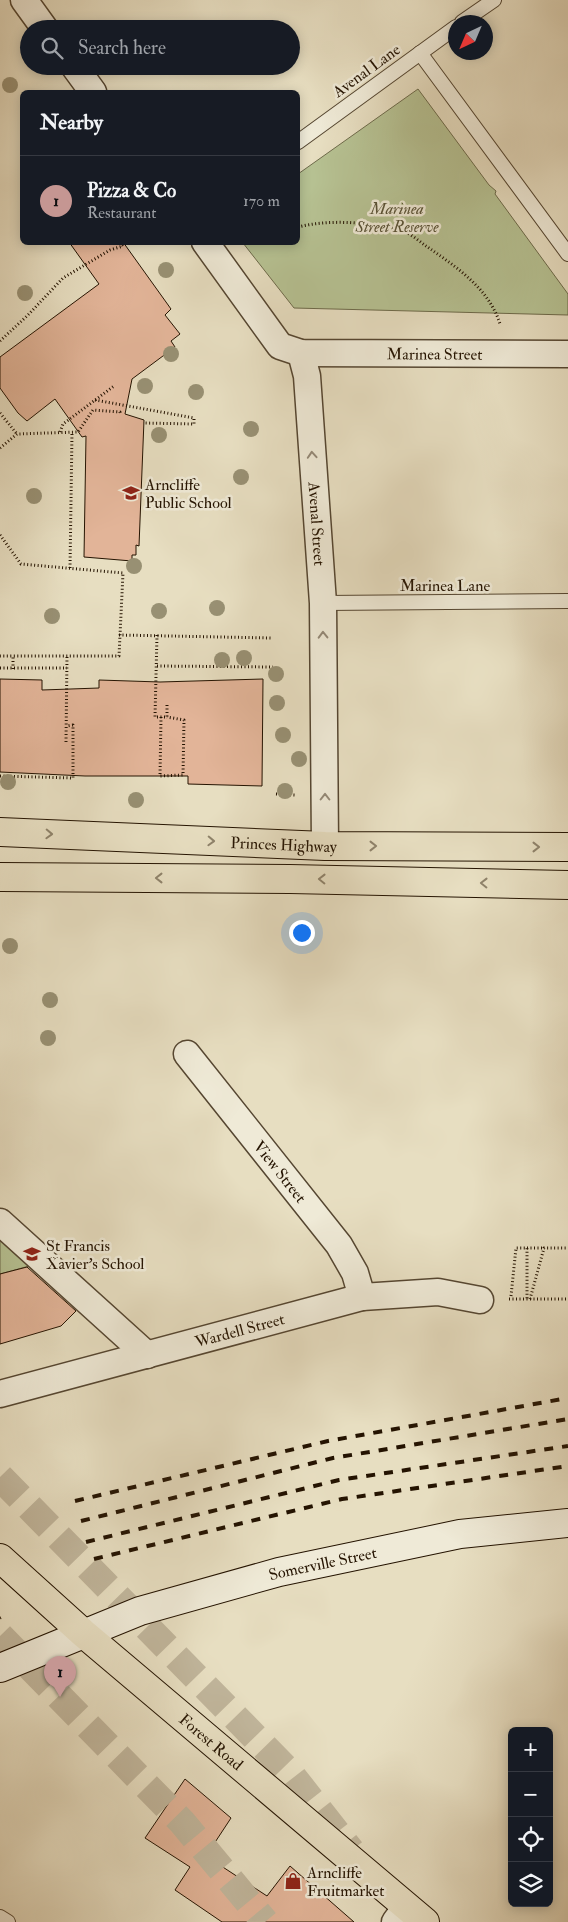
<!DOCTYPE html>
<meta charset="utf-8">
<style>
body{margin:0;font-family:"IM FELL Double Pica",serif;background:#20242c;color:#f1f3f6}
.controls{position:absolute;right:15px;bottom:15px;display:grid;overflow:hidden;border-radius:8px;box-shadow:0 2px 12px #0003}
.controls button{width:45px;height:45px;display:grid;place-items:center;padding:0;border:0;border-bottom:1px solid #363941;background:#171b24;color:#f1f3f6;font:25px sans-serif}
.compass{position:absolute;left:448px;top:15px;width:45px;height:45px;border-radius:50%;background:#171b24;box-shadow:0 2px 12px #0003;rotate:224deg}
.you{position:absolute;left:301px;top:932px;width:18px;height:18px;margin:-12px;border:4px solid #fff;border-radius:50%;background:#1a73e8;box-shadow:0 0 0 8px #1a73e833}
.badge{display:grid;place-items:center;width:32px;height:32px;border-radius:50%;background:#c59692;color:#111;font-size:16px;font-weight:700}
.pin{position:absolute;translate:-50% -41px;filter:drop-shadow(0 1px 2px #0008)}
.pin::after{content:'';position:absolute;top:26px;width:18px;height:15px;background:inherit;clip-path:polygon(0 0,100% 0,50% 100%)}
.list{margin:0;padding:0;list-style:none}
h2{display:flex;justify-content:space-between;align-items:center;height:65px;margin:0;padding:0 20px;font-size:21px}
h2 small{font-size:16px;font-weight:400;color:#9ea1a6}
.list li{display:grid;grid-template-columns:32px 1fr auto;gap:15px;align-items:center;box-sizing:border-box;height:90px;padding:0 20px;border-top:1px solid #363941}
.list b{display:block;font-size:19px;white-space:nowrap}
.list p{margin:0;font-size:16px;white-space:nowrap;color:#9ea1a6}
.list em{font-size:16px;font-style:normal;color:#9ea1a6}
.icon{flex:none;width:28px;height:28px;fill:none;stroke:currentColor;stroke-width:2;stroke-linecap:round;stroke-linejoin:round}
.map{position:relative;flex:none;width:568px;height:1922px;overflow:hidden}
.search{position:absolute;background:#171b24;box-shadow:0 2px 12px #0003;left:20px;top:20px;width:280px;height:55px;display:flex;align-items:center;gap:12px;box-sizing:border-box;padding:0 18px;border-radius:28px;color:#9ea1a6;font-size:19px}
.panel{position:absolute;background:#171b24;box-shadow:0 2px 12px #0003;left:20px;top:90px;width:280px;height:155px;border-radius:8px}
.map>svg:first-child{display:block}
</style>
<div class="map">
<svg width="568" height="1922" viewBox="0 0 568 1922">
<rect width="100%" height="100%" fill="#e7dec1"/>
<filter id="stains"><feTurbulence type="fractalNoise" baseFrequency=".004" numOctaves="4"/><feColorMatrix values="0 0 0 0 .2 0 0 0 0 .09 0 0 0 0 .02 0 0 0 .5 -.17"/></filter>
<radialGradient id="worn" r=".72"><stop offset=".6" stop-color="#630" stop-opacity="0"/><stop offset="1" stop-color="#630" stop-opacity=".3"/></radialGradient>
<g fill="#b6c192" stroke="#6d6a4a">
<path d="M418,89L489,185L496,191L495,194L568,294V315L294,308L243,243L298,242V174Z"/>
<path d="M0,1236L33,1265L0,1274Z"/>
</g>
<g fill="#e2b498" stroke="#241301">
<path d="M69,242H123L171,309L165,315L180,334L171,341L175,347L132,379L125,414L144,420L139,546L136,545V555H132V561L84,557L86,436L82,437L55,399L27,421L18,413L0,388V357L99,284Z"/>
<path d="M0,679L42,680V690L99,688V680L160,682L263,679L262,786L188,784V776H85L0,772Z"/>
<path d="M27,1267L76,1311L61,1326L0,1344V1274Z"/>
<path d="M185,1779L231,1818L206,1856L267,1896L290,1866L354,1922H222L175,1890L190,1867L145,1838Z"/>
</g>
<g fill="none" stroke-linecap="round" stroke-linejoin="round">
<g stroke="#c0b59b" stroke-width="28" stroke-dasharray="28 14" stroke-linecap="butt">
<path d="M0,1477L289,1772L351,1851"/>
<path d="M0,1636L182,1822L265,1922"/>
</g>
<g stroke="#554631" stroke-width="16">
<g id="lane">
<path d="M462,22L494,0"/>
<path d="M420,53L568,254"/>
<path d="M298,142L456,27"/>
<path d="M323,603L568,601"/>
<path d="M0,1917L8,1922"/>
</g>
</g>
<g stroke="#554631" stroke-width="29">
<g id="street">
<path d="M24,0L45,29"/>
<path d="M74,66L93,92"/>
<path id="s1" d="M205,242L280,346L301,353L568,354"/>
<path id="s2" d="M301,353L307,376L323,603L325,846"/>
<path id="s3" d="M187,1054L339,1245L355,1273L362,1297"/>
<path d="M0,1222L147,1355"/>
<path id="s4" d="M0,1394L362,1297L438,1292L480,1300"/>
<path d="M395,1922L406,1907"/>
</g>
</g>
<g stroke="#241301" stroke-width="30">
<g id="secondary">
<path id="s5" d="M0,1668L140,1611L279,1572L460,1534L568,1523"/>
</g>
</g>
<g stroke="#241301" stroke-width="30">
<g id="primary">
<path id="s6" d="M0,1558L83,1633L425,1922"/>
</g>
</g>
<g stroke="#241301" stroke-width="30">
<g id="highway">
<path id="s7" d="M0,832L325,846L568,847"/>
<path d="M0,877L290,879L568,885"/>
</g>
</g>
<g stroke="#241301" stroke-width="3" stroke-dasharray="1 2.5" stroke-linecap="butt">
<path d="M298,227C330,219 371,222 403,231C411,234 419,241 426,246C455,266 489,288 500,324"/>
<path d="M0,341L28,315L63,278L110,250L123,246L120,242"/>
<path d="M95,400L194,418V424L143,423"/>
<path d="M0,413L17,434"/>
<path d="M60,432L63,424L114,386"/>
<path d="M0,448L17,434L78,432L93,410L120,412V415"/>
<path d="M0,535L21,564L123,573L119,656H0"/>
<path d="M70,568L72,432"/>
<path d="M119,635L271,638"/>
<path d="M157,635L155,717H167V703"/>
<path d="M157,666L273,667"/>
<path d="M0,668H67"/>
<path d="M13,669V656"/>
<path d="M161,717L160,776L183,775L184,720L167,717"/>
<path d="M66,742L67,656"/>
<path d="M0,776L73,778V725L67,726"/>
<path d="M276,794L295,795"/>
<path d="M527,1248H544"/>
<path d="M511,1296L516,1248H527V1299"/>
<path d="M509,1299H568"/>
<path d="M530,1299L544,1248H568"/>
<path d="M0,1618L2,1617"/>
</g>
<use href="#lane" stroke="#efead7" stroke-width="14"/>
<use href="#street" stroke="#efead7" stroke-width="26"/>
<use href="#secondary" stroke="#efead7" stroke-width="28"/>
<use href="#primary" stroke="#e7dec1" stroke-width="28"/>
<use href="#highway" stroke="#e7dec1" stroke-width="28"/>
<g stroke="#241301" stroke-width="4" stroke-dasharray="9 9" stroke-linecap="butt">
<path d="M75,1501L328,1441L568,1398"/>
<path d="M81,1521L333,1458L568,1419"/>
<path d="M86,1542L339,1480L568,1446"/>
<path d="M94,1559L342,1499L568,1466"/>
</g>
</g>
<g fill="#989073">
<circle cx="10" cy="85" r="8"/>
<circle cx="166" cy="270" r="8"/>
<circle cx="25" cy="293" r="8"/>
<circle cx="171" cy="354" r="8"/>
<circle cx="145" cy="386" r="8"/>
<circle cx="196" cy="392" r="8"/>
<circle cx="251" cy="429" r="8"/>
<circle cx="159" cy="435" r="8"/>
<circle cx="241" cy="477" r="8"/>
<circle cx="34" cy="496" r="8"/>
<circle cx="134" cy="566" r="8"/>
<circle cx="217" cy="608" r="8"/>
<circle cx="159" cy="611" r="8"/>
<circle cx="52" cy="616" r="8"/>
<circle cx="244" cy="658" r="8"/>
<circle cx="222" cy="660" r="8"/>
<circle cx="276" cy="674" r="8"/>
<circle cx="277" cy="703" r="8"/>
<circle cx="283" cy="735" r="8"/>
<circle cx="299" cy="759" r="8"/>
<circle cx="8" cy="782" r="8"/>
<circle cx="285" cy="791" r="8"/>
<circle cx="136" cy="800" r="8"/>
<circle cx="10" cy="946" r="8"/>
<circle cx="50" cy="1000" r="8"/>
<circle cx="48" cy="1038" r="8"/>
</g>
<defs><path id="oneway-chevron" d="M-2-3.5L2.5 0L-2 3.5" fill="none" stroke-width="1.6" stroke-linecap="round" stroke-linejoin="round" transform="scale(1.25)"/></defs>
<g stroke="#948977">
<use href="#oneway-chevron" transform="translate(312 455) rotate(-94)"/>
<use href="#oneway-chevron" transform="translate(323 635) rotate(-91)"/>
<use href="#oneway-chevron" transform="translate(325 797) rotate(-90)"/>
</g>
<g stroke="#8f836b">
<use href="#oneway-chevron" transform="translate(49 834) rotate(2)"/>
<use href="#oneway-chevron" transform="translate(211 841) rotate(2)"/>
<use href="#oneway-chevron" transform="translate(373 846)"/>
<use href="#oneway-chevron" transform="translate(536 847)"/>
<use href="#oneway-chevron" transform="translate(159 878) rotate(-180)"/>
<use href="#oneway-chevron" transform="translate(322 879) rotate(-179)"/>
<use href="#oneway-chevron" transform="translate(484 883) rotate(-179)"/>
</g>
<defs>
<g id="school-bare" transform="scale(1.35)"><path d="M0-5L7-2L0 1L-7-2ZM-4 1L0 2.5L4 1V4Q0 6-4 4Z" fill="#8f2418" stroke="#efead7" stroke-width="2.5" paint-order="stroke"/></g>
<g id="shop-bare" transform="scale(1.35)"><path d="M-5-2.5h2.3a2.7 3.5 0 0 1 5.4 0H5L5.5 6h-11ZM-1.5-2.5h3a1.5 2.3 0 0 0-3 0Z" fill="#8f2418" stroke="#efead7" stroke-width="2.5" paint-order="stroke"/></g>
</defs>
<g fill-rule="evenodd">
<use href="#school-bare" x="131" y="493"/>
<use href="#school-bare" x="32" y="1254"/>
<use href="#shop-bare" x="293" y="1881"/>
</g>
<g text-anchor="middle" stroke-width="5" stroke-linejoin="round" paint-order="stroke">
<g font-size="16" fill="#241301" stroke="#efead7">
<text transform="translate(366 70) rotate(-36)" y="6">Avenal Lane</text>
<text dy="6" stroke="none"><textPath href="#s1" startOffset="284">Marinea Street</textPath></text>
<text dy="6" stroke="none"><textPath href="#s2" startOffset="172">Avenal Street</textPath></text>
<text x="445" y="591">Marinea Lane</text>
<text dy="6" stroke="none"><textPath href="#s7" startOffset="284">Princes Highway</textPath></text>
<text dy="6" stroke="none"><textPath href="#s3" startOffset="150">View Street</textPath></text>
<text dy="6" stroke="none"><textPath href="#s4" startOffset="248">Wardell Street</textPath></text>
<text dy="6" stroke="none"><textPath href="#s5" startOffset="340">Somerville Street</textPath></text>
<text dy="6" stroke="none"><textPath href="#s6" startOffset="280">Forest Road</textPath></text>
</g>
<g font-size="16" font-style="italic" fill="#575034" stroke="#efead7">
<text x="397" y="214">Marinea<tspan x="397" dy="18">Street Reserve</tspan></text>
</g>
<g font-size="16" fill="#241301" stroke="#efead7" text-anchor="start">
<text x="145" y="490">Arncliffe<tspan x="145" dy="18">Public School</tspan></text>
<text x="46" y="1251">St Francis<tspan x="46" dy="18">Xavier's School</tspan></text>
<text x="307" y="1878">Arncliffe<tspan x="307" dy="18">Fruitmarket</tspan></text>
</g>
</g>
<rect width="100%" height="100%" filter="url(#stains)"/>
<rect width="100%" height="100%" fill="url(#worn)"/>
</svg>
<div class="controls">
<button>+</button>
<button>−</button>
<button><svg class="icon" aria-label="locate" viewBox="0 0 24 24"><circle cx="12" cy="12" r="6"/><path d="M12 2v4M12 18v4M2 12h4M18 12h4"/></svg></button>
<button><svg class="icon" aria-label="layers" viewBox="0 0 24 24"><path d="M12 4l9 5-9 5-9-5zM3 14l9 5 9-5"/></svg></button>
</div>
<svg class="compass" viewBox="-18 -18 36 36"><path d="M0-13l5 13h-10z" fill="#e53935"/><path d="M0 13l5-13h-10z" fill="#9ea1a6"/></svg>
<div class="you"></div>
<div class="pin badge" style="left:60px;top:1697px">1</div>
<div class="search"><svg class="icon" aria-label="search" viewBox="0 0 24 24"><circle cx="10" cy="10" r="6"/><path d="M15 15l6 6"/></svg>Search here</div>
<section class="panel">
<h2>Nearby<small></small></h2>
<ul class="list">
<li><span class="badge">1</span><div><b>Pizza &amp; Co</b><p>Restaurant</p></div><em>170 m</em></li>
</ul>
</section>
</div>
